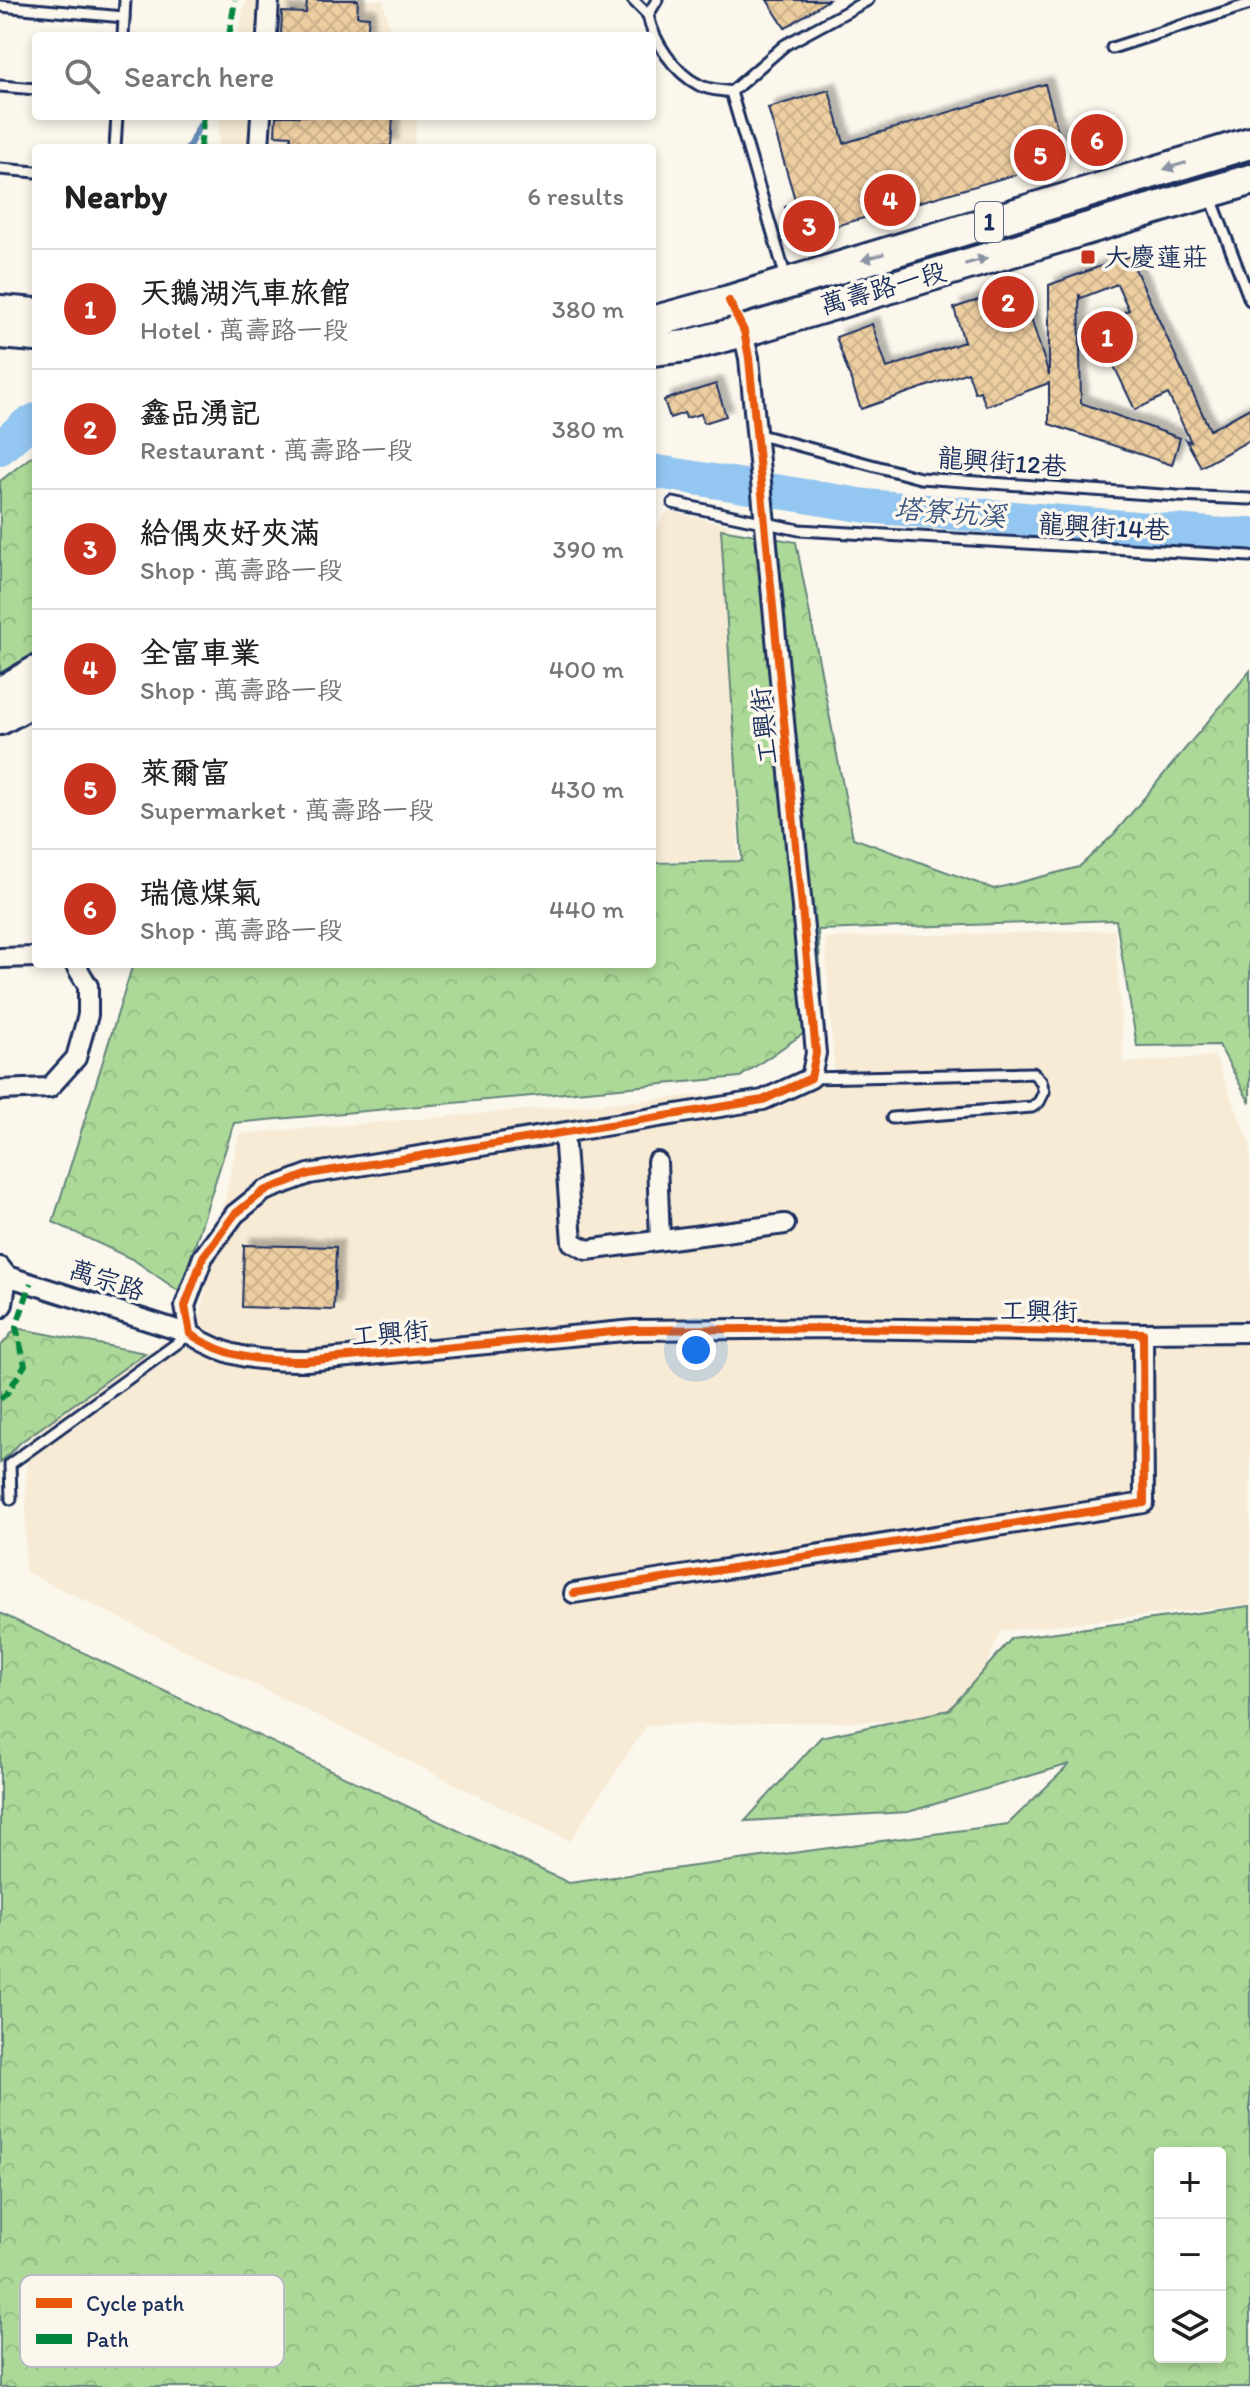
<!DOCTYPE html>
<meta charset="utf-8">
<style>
body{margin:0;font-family:Itim,"LXGW WenKai TC",sans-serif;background:#f6f6f6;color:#222}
.controls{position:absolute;right:24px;bottom:24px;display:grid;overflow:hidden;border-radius:8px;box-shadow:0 4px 12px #0003}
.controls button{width:72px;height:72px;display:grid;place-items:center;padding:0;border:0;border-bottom:2px solid #e0e0e0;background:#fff;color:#222;font:40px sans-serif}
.you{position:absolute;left:696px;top:1350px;width:28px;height:28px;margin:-20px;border:6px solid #fff;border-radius:50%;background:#1a73e8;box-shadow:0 0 0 12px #1a73e833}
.badge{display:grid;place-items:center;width:52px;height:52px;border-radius:50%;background:#c8321e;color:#fff;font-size:26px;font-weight:700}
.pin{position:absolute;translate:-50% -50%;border:4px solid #fff;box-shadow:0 2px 8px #0006}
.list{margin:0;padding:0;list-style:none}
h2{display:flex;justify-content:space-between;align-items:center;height:104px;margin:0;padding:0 32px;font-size:34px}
h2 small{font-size:26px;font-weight:400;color:#767676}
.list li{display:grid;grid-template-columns:52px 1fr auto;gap:24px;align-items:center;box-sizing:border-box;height:120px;padding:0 32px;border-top:2px solid #e0e0e0}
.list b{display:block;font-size:30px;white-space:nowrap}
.list p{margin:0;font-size:26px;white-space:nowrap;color:#767676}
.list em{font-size:26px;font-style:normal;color:#767676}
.icon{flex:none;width:44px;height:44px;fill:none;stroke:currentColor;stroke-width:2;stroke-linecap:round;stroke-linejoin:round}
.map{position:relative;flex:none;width:1250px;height:2387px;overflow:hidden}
.search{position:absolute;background:#fff;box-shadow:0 4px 12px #0003;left:32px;top:32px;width:624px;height:88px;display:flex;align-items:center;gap:20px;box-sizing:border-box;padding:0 28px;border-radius:8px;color:#767676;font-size:30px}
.panel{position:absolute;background:#fff;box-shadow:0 4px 12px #0003;left:32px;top:144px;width:624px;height:824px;border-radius:8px}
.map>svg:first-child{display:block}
</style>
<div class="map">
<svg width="1250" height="2387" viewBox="0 0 1250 2387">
<defs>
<pattern id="forest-crowns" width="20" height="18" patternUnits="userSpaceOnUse" patternTransform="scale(2)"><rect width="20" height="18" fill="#add998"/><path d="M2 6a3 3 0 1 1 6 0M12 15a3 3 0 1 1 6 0" fill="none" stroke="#94bb85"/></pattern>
<pattern id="building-cross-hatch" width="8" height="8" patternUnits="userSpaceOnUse" patternTransform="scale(2)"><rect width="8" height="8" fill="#edcea0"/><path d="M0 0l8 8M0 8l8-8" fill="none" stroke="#cbb18c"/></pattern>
<filter id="shadow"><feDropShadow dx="7" dy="-7" stdDeviation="2" flood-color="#0004"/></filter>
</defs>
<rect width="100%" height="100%" fill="#fbf7ec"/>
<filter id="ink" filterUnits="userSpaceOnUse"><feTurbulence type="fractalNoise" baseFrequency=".0125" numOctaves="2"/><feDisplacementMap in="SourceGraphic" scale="16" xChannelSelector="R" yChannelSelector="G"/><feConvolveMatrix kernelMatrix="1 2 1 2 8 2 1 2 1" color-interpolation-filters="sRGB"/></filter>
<g filter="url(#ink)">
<g fill="#f7ebd5">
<path d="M246,0H383L391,36H237Z"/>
<path d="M219,116H417L414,148H219Z"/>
<path d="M667,511L729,525L738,859L652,861V539Z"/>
<path d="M1115,930L1124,1063L1215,1056L1250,1144V1604L1001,1631L964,1720L647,1725L570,1841L25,1571L27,1427L199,1320L239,1134L835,1084L825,938Z"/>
</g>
<g fill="url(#forest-crowns)" stroke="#64847b" stroke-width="2" fill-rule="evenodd">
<path d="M36,453V652L0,673V481Z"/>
<path d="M721,529L796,542L853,838L994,889L1079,867L1114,834L1250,671V1103L1219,1045L1137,1046L1116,920L818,930L823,1020L740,1077L234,1123L180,1292L134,1260L53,1222L133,964H652V863L742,861Z"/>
<path d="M16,1328L145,1353L21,1442L0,1463V1347Z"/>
<path d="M1250,1606V2387H0V1613L569,1883L1008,1824L1070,1764L908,1812L745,1821L821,1737L949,1710L1012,1638ZM1220,2153V2357H1160V2153Z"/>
</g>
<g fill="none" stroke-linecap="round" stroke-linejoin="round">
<path stroke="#638ab6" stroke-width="6" d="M188,148L201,123"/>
<g stroke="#93c6f0" stroke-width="34">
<path d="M0,448L26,425L36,420"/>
<path d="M652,471L866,506L1223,535L1250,534"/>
</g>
</g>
<g fill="url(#building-cross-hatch)" stroke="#1b2f5e" stroke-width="2" filter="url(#shadow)">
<path d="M307,0H358L357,16L369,17L367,36H281L282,12L306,13Z"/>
<path d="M767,0H828L785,28Z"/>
<path d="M1045,84L1066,160L794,238L785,207L796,203L768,108L829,90L844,143Z"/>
<path d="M276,116H393L391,146L290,148L291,136L275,135Z"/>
<path d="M1129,256L1210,430L1250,408V440L1201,467L1186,440L1191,442L1168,394L1135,410L1095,326L1129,310L1117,284L1081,298L1079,294L1081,403L1180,438L1172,465L1049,424V383L986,406L980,391L975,393L968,372L861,409L836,337L872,324L887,368L964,342L954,308L1021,286L1049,375V285Z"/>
<path d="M716,384L726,416L704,423L701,414L686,418L684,413L670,418L664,400Z"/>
<path d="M244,1245L336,1247L334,1310L242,1307Z"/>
</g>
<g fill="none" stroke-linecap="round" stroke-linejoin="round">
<g stroke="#1b2f5e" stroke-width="15">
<g id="lane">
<path d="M633,0L648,15"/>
<path d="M657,0L648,15C653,41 675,73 699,85C708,90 721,90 731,92"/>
<path d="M0,6L124,17"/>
<path d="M123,36L125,0"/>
<path d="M1112,48L1250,4"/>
<path d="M0,86L36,89"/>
<path d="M115,148L117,116"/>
<path d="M0,169L36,172"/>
<path d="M1210,195L1250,300"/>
<path d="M786,278L731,92L785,45L868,0"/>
<path d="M756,434L920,478L1177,496L1250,499"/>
<path d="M673,503L799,530L1250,556"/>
<path d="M811,1078L1033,1073L1041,1081L1044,1092L1039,1102L1032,1107L892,1118"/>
<path d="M11,1499L10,1464L190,1334"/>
</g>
</g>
<g stroke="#1b2f5e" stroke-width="24">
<g id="street">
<path d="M267,36L269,0"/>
<path d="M259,148L261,116"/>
<path d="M0,958L36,957"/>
<path d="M0,1090L49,1088L76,1058L88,1015V986L75,964"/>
<path d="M564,1133L572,1242L587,1250L785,1224"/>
<path d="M657,1162L660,1240"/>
<path d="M7,1276L190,1334"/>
<path d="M0,1308L3,1304L7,1276L0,1267"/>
<path d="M1143,1333L1250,1332"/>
<path d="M574,1593L1144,1503L1143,1333L843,1328L634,1330L306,1361C261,1361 228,1359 190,1334L185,1306L203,1257L235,1214L264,1191L309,1174L763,1100L811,1078L816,1053L749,358L741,324"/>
</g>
</g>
<g stroke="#1b2f5e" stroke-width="36">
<g id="primary">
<path d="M0,311L36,314"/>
<path d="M652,322L729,301L1250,143"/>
<path d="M0,333L36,336"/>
<path d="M652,350L686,346L744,331L1250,180"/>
<path d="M0,693L36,672"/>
<path d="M0,719L36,699"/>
</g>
</g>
<use href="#lane" stroke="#fbf7ec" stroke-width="9"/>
<use href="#street" stroke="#fbf7ec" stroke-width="18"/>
<use href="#primary" stroke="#fbf7ec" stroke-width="30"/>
<g stroke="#00873e" stroke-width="6" stroke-dasharray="12 6" stroke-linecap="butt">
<path d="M229,36L235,0"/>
<path d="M200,148L204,116"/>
<path d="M0,1399L7,1393L25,1365L16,1327L31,1283"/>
</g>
<g stroke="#fbf7ec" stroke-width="13">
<path id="cycleway" d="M574,1593L1144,1503L1143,1333L843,1328L634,1330L306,1361C261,1361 228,1359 190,1334L185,1306L203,1257L235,1214L264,1191L309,1174L763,1100L811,1078L816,1053L749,358L744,331L729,301"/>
</g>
<use href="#cycleway" stroke="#e8590c" stroke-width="8"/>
</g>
<defs><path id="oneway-solid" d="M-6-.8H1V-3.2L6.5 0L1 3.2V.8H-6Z" transform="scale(2)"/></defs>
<g fill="#8b93a5">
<use href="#oneway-solid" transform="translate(1175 166) rotate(163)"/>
<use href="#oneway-solid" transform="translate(873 257) rotate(163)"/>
<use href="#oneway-solid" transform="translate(976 261) rotate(-16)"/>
</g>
</g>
<rect fill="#c8321e" stroke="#fbf7ec" stroke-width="3" x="1080" y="249" width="16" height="16" rx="4"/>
<g text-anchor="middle" stroke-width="7" stroke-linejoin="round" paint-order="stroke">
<rect fill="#fbf7ec" stroke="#5e6b89" stroke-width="2" x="975" y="202" width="28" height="40" rx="6"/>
<g font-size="24" font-weight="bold" fill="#1b2f5e">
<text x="989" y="230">1</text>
</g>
<g font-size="26" fill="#1b2f5e" stroke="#fbf7ec" text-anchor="start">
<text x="1104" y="266">大慶蓮莊</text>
</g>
<g font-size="26" fill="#1b2f5e" stroke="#fbf7ec">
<text transform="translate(883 288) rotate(-16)" y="9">萬壽路一段</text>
<text transform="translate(1002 462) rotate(4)" y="9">龍興街12巷</text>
<text transform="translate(1104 527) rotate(3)" y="9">龍興街14巷</text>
<text transform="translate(764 726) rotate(-96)" y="9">工興街</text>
<text transform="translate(107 1280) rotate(18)" y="9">萬宗路</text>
<text transform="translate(1039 1311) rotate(1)" y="9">工興街</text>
<text transform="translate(390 1333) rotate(-5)" y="9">工興街</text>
</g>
<g font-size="28" font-style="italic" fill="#395582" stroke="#fbf7ec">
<text transform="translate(950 512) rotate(4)" y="10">塔寮坑溪</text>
</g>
</g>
<rect x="20" y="2275" width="264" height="92" rx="12" fill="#fbf7ec" stroke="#b8bbc1" stroke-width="2"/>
<rect x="36" y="2298" width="36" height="10" fill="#e8590c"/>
<rect x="36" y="2334" width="36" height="10" fill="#00873e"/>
<g font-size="22" fill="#1b2f5e">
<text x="86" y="2311">Cycle path</text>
<text x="86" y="2347">Path</text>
</g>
</svg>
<div class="controls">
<button>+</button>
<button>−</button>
<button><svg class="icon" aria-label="layers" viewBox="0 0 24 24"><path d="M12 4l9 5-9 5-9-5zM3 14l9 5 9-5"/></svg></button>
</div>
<div class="you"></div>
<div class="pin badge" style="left:1107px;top:337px">1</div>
<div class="pin badge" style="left:1008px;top:302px">2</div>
<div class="pin badge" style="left:809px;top:226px">3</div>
<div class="pin badge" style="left:890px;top:200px">4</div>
<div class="pin badge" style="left:1040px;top:155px">5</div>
<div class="pin badge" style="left:1097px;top:140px">6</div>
<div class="search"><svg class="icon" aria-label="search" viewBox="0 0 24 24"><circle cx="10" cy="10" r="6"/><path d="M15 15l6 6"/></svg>Search here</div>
<section class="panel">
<h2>Nearby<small>6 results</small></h2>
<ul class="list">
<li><span class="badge">1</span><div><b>天鵝湖汽車旅館</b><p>Hotel · 萬壽路一段</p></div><em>380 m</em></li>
<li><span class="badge">2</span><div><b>鑫品湧記</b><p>Restaurant · 萬壽路一段</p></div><em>380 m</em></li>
<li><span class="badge">3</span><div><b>給偶夾好夾滿</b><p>Shop · 萬壽路一段</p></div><em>390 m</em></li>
<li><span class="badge">4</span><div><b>全富車業</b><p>Shop · 萬壽路一段</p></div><em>400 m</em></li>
<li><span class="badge">5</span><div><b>萊爾富</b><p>Supermarket · 萬壽路一段</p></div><em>430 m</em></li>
<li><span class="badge">6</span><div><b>瑞億煤氣</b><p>Shop · 萬壽路一段</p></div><em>440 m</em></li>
</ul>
</section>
</div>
